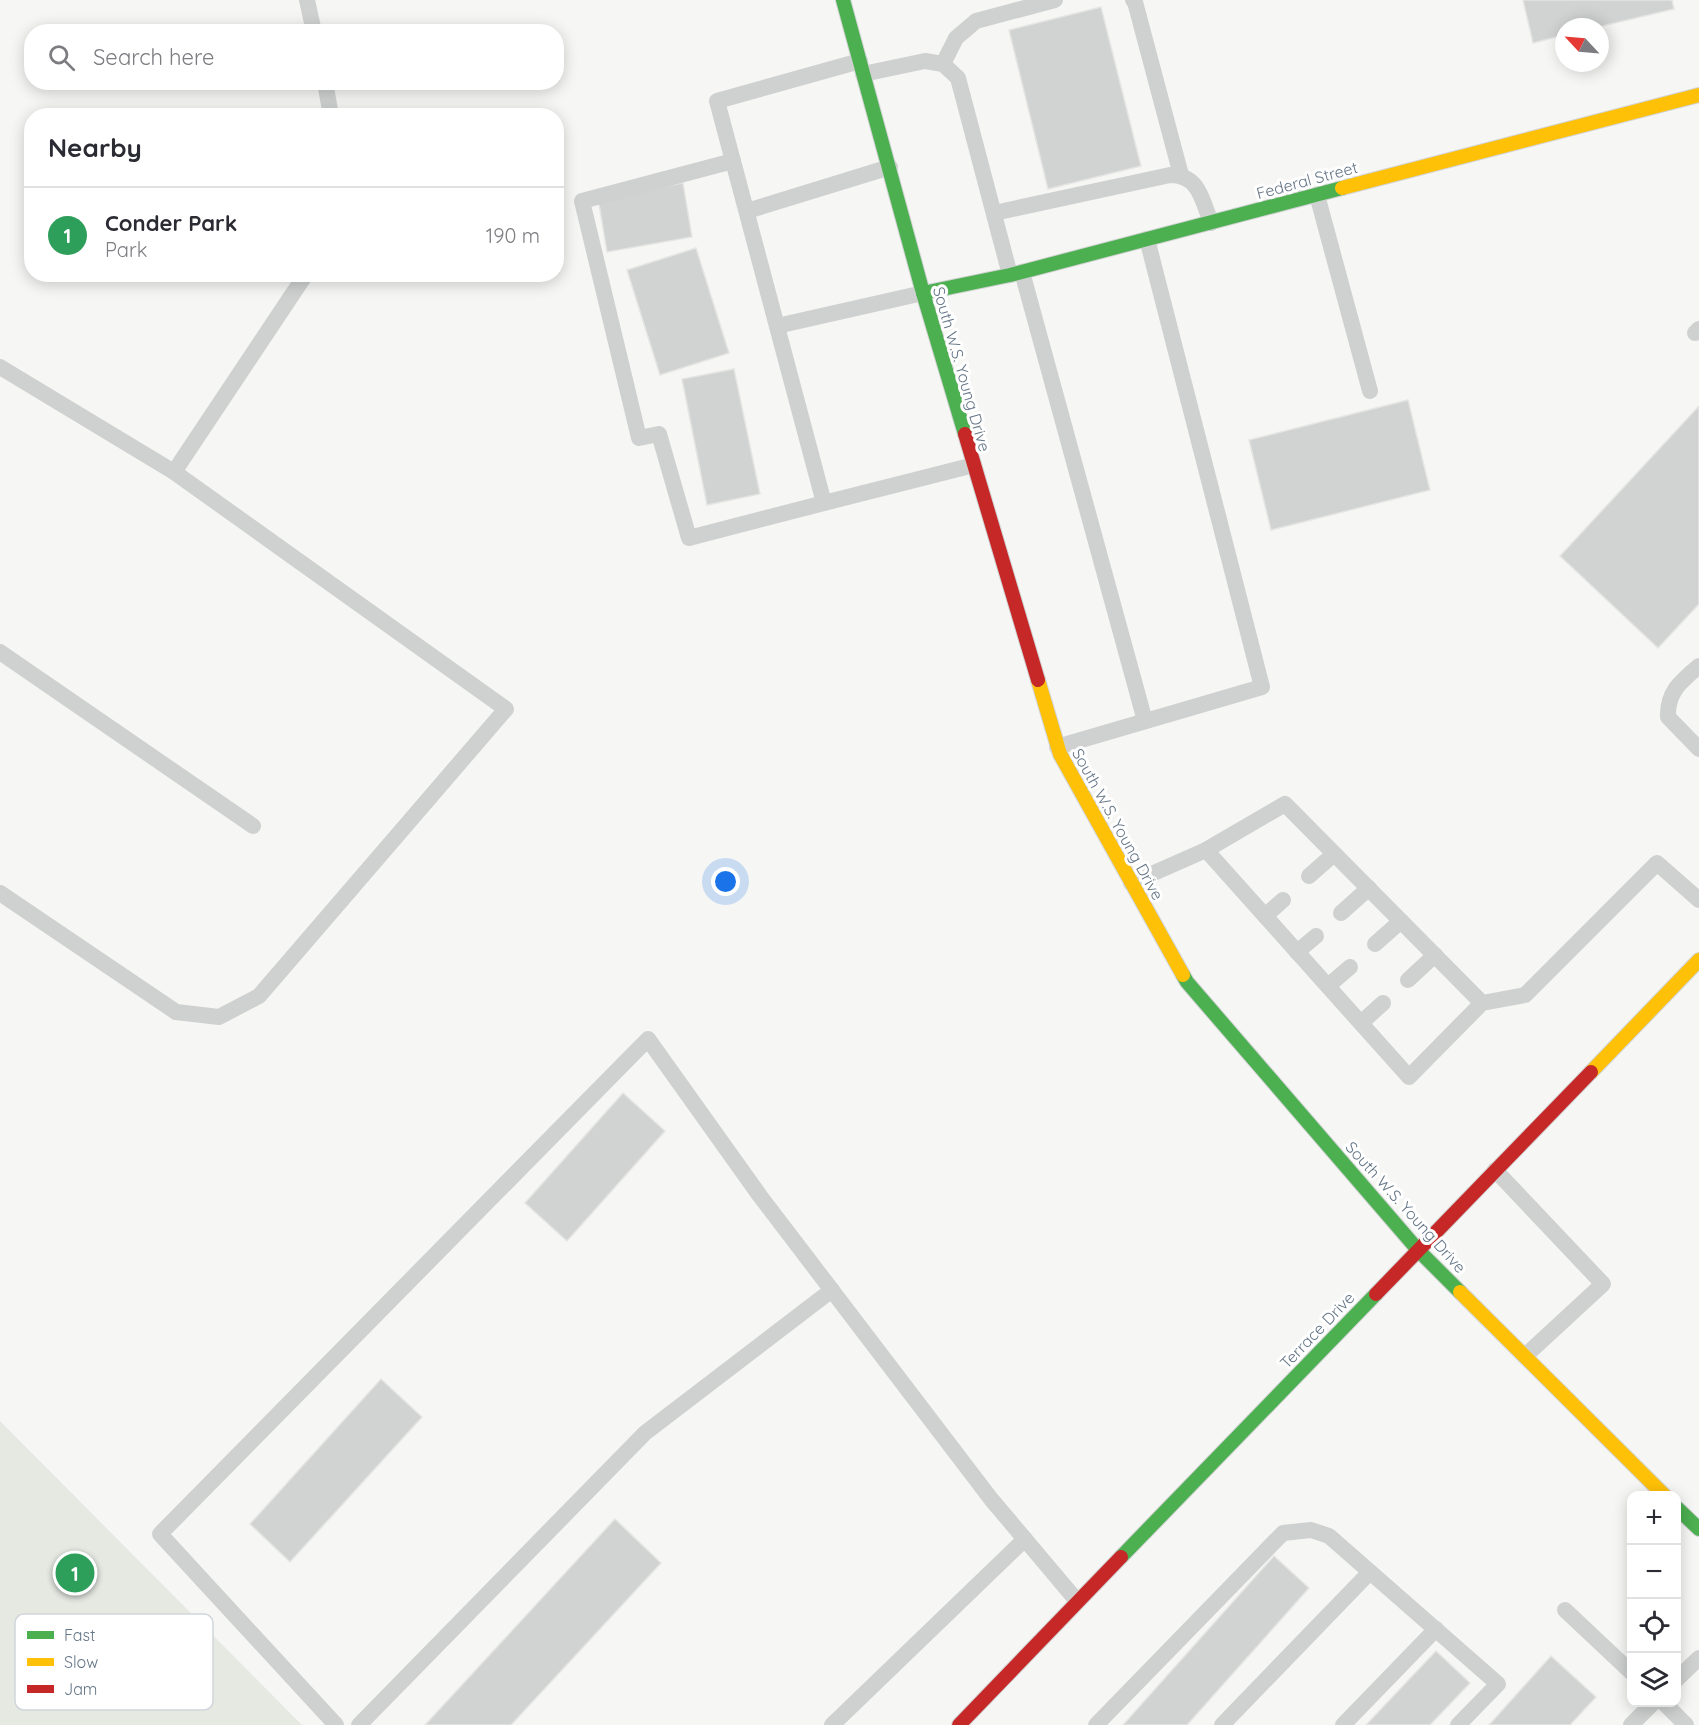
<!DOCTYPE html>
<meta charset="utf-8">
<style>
body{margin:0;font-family:Quicksand,sans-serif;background:#f2f2f3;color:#2b2b33}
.controls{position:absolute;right:18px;bottom:18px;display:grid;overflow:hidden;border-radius:12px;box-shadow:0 3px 15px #0003}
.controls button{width:54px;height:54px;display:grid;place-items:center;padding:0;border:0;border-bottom:2px solid #e1e1e2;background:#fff;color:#2b2b33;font:30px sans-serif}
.compass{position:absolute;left:1555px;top:18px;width:54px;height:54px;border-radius:50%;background:#fff;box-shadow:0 3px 15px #0003;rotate:296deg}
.you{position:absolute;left:726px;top:882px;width:21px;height:21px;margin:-15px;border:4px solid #fff;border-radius:50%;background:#1a73e8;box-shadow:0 0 0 9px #1a73e833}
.badge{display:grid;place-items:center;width:39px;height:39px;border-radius:50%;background:#0f766e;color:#fff;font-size:20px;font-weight:700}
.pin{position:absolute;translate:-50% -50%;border:3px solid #fff;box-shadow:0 2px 6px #0006}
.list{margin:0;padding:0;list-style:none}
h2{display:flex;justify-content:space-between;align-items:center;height:78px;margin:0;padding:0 24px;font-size:26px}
h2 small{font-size:20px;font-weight:400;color:#7c7c81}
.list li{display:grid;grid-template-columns:39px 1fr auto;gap:18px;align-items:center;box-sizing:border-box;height:96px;padding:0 24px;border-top:2px solid #e1e1e2}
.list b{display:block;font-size:22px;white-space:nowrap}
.list p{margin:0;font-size:20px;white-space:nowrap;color:#7c7c81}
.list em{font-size:20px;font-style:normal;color:#7c7c81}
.icon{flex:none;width:33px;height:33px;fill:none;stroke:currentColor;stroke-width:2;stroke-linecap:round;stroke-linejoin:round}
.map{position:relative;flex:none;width:1699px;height:1725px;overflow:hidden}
.search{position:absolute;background:#fff;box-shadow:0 3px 15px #0003;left:24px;top:24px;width:540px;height:66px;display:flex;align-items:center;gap:15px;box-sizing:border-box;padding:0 21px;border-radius:24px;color:#7c7c81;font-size:22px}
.panel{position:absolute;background:#fff;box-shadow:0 3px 15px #0003;left:24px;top:108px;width:540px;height:174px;border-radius:24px}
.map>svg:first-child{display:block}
</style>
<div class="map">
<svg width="1699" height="1725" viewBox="0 0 1699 1725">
<rect width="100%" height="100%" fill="#f6f6f4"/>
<path fill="#e5e9e2" d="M0,1421L302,1725H0Z"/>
<g fill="#d1d2d2" stroke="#e5e5e4" stroke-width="1.5">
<path d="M1523,0H1672L1674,9L1598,27H1564V35L1533,43Z"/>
<path d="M1101,7L1141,166L1048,189L1009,30Z"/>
<path d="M683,183L692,237L607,252L598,198Z"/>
<path d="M696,248L729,353L660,375L627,270Z"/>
<path d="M734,369L760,494L707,505L682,379Z"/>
<path d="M1408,400L1430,490L1271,530L1249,440Z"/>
<path d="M1699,406V604L1658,648L1560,556Z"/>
<path d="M623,1093L665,1131L567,1241L525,1203Z"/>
<path d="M381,1379L422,1417L290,1562L250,1524Z"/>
<path d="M615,1519L661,1563L511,1725H425Z"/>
<path d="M1274,1556L1309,1588L1187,1725H1123Z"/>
<path d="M1436,1651L1470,1683L1430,1725H1366Z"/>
<path d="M1551,1656L1596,1697L1570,1725H1489Z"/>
</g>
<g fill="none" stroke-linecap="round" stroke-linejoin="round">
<g stroke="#d1d3d4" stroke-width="16">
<g id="fast">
<path d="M843,0L923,293L965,434"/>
<path d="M923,293L1010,275L1342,188"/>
<path d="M1183,975L1187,982L1418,1250L1460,1292"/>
<path d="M1676,1507L1699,1529"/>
<path d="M1121,1557L1376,1294"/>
</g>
</g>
<g stroke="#d1d3d4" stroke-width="16">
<g id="slow">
<path d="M1342,188L1699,95"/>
<path d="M1038,680L1060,754L1183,975"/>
<path d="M1591,1072L1699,960"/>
<path d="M1460,1292L1665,1496"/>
</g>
</g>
<g stroke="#d1d3d4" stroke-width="16">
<g id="jam">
<path d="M965,434L1038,680"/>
<path d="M1376,1294L1591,1072"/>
<path d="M959,1725L1121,1557"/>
</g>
</g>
<g stroke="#cfd1d1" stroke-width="16">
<path d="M307,0L314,32"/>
<path d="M1133,0L1135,2L1181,175"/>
<path d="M860,61L717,101L824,503L974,465"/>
<path d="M943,64L956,38L976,21L1055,0"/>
<path d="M863,74L925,61L943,64L958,78L1010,275"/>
<path d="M325,82L331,116"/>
<path d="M733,161L582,201L639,438L659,434L689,538L824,503"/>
<path d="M1317,195L1370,391"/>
<path d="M747,211L890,167"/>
<path d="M994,213L1170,175C1199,175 1202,199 1211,223"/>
<path d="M1022,272L1145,721"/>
<path d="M777,326L923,293"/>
<path d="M1695,333L1699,329"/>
<path d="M0,367L174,472L306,274"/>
<path d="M0,652L253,826"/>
<path d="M1699,666C1681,681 1667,692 1668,717L1699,749"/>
<path d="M1057,747L1262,687L1147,239"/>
<path d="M1206,850L1285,804L1482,1003"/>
<path d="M1309,876L1334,854"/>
<path d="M1131,883L1206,850L1409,1077L1482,1003L1525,995L1657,863L1699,900"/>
<path d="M0,893L176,1012L219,1017L259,996L506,709L174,472"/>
<path d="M1341,913L1369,888"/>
<path d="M1265,916L1283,900"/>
<path d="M1375,944L1401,921"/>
<path d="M1297,952L1316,936"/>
<path d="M1408,980L1435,955"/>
<path d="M1328,986L1350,967"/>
<path d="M1361,1023L1383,1003"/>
<path d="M1495,1170L1603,1284L1525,1356"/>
<path d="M1565,1610L1632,1673"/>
<path d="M1676,1680L1699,1658"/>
<path d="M1663,1702L1686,1725"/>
<path d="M336,1725L160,1534L648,1039L760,1196L991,1499L1077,1601"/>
<path d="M359,1725L645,1433L832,1290"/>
<path d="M832,1725L1025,1539"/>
<path d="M1096,1725L1283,1533L1311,1530L1329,1536L1498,1684L1458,1725"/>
<path d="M1222,1725L1370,1572"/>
<path d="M1343,1725L1436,1629"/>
<path d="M1631,1725L1654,1702"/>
</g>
<use href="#fast" stroke="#4caf50" stroke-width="14"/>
<use href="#slow" stroke="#ffc107" stroke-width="14"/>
<use href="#jam" stroke="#c62828" stroke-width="14"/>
</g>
<g text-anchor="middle" stroke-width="6" stroke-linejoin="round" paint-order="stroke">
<g font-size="16" fill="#647586" stroke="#fff">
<text transform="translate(1307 180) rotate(-15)" y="6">Federal Street</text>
<text transform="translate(962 369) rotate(74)" y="6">South W.S. Young Drive</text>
<text transform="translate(1118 824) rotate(61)" y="6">South W.S. Young Drive</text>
<text transform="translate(1406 1207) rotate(48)" y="6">South W.S. Young Drive</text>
<text transform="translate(1317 1330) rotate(-46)" y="6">Terrace Drive</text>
</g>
</g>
<rect x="15" y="1614" width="198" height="96" rx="9" fill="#fff" stroke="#d0d6db" stroke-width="1.5"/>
<rect x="27" y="1631" width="27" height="8" fill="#4caf50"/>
<rect x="27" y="1658" width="27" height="8" fill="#ffc107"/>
<rect x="27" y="1685" width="27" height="8" fill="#c62828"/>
<g font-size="16" fill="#647586">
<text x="64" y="1641">Fast</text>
<text x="64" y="1668">Slow</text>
<text x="64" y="1695">Jam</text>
</g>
</svg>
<div class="controls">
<button>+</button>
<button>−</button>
<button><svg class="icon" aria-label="locate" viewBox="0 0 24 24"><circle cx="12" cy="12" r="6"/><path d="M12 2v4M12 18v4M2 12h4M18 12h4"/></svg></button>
<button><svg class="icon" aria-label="layers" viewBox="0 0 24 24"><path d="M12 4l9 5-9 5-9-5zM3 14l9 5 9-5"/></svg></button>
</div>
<svg class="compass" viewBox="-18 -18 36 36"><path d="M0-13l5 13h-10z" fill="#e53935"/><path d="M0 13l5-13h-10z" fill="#7c7c81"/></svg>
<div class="you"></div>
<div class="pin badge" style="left:75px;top:1573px;background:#2e9e5b">1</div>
<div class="search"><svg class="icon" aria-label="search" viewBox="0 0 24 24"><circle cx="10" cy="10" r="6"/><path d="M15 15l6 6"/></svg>Search here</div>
<section class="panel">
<h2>Nearby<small></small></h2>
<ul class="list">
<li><span class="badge" style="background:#2e9e5b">1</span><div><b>Conder Park</b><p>Park</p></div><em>190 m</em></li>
</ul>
</section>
</div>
